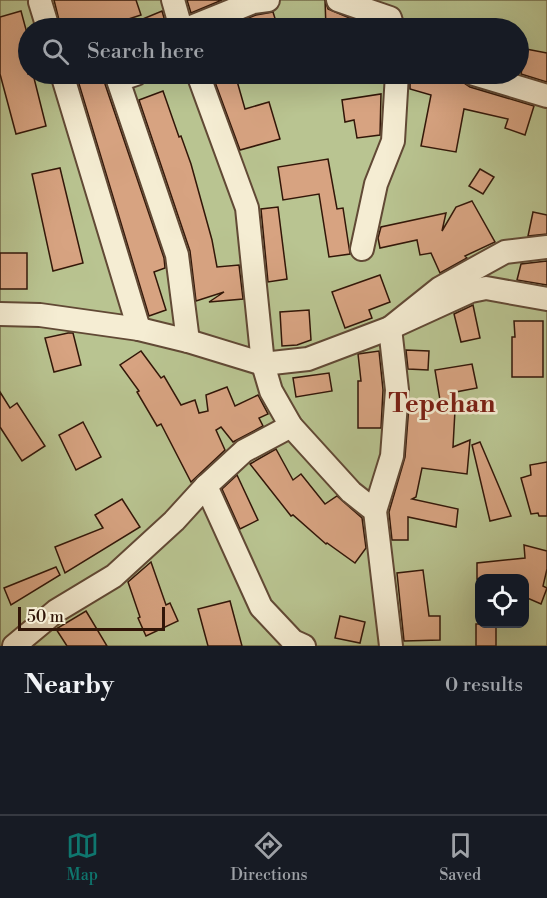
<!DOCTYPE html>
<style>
body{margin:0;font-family:"Libre Bodoni",serif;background:#242831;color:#f1f3f6}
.controls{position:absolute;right:18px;bottom:18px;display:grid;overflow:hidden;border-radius:12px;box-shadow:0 6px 24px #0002}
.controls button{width:54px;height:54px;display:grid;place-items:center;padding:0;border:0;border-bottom:2px solid #363941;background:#171b24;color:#f1f3f6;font:30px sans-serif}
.scale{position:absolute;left:18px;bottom:15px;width:147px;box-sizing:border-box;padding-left:6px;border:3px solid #321608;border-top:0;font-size:16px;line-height:21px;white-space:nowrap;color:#321608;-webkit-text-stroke:4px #f5edd3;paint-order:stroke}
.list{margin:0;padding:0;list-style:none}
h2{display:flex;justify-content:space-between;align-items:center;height:78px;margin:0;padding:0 24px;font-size:26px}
h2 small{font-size:20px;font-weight:400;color:#9ea1a6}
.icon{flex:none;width:33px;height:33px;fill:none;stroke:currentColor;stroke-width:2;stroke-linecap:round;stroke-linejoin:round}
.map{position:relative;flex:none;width:547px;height:646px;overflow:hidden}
.search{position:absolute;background:#171b24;box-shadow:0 6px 24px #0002;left:18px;right:18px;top:18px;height:66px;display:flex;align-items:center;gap:15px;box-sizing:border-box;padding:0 21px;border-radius:33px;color:#9ea1a6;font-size:22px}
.sheet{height:168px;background:#171b24}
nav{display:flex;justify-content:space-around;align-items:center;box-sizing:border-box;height:84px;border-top:2px solid #363941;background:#171b24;font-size:16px;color:#9ea1a6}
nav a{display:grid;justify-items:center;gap:3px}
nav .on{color:#0f766e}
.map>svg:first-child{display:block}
</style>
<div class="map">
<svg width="547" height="646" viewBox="0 0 547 646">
<rect width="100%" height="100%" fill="#efe3bc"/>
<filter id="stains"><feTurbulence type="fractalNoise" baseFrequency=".00333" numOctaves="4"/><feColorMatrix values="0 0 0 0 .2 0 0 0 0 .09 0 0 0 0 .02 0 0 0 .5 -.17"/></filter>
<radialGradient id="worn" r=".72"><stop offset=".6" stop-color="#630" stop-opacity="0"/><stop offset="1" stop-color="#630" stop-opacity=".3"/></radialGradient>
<path fill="#b9c491" stroke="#766d4c" stroke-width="1.5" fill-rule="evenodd" d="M0,0H547V646H0ZM28,28H518V74H28ZM480,578H524V624H480Z"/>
<g fill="#d7a381" stroke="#321608" stroke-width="1.5">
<path d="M54,0H136L141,15L113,24L112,20L81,28H61Z"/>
<path d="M187,0H222L191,13Z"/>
<path d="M325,0L328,9L352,19L353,28H326Z"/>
<path d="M21,11L28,37V43L25,44L28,57V74H33L46,126L16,134L0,74V17Z"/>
<path d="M162,11L167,28H121Z"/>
<path d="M273,12L278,28H224L256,15Z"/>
<path d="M526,49L547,53V82L521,74Z"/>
<path d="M76,74H104L105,84L164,258L165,268L154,272L166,310L149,316Z"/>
<path d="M212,74H235L245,109L269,102L280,139L240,150Z"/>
<path d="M410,74H451L461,76L464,83L470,87L534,106L525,135L505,128L508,119L464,109L456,152L421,146L431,95L410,89Z"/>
<path d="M163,91L179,137L181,136L191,164L212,240L217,267L239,265L243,299L209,302L224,292L196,301L190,251L139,100Z"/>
<path d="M381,94L380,135L357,138L354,120L345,122L342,100Z"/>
<path d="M328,159L337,209L343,208L350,254L329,257L319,194L283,200L278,167Z"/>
<path d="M60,168L83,263L53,271L32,174Z"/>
<path d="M480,169L494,177L483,194L469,186Z"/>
<path d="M472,201L495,242L465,256L467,258L440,273L431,253L420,255L417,240L380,248L378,238L381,227L446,213L442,231L456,207Z"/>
<path d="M278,207L287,279L268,282L261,209Z"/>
<path d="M533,212L547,215V234L528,236Z"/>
<rect x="0" y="253" width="27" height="36"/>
<path d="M547,261V285L517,280L521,264Z"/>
<path d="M380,275L390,302L369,310L372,318L345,328L332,292Z"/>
<path d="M473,305L480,338L461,342L454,314Z"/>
<path d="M309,310L311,340L297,345L282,346L280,312Z"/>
<path d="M514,321H543V377H512V337H515Z"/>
<path d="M68,333H73L81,365L54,372L45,338Z"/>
<path d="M406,350L429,351L428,370L408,369Z"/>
<path d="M141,351L161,378L164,376L181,405L195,400L199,413L208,411L206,395L227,387L235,406L258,395L268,414L259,418L263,426L233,442L221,427L216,430L225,450L191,482L161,424L157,426L137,392L139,391L120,365Z"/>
<path d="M379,351L383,390L381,428H358V381H361L358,354Z"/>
<path d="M472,364L477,388L456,392L453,447L470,440L467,474L422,468L416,497L412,499L458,509L456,527L408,517V540H392L389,512L405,457L409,405L441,406L435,370Z"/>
<path d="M329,373L332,391L296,397L293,378Z"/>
<path d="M0,392L10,408L17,403L45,446L22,461L0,427Z"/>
<path d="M83,422L101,457L76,470L59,435Z"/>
<path d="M480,442L500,489L511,516L490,521L472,445Z"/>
<path d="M276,449L293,480L301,474L325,504L337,496L362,518L366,548L355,563L327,543L326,544L293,515L291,516L250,464Z"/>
<path d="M547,462V516H539L538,513L531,514L521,478L531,475L530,465Z"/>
<path d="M237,475L258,520L240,529L222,489Z"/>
<path d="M122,499L140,527L65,573L55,547L103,528L95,515Z"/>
<path d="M524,545L547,551V569L543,586L547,588L541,604L525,597V579H477V563L525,558Z"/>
<path d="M151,562L166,605L170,603L178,621L146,636L138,618L140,617L128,582Z"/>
<path d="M56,567L60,575L11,605L4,588Z"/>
<path d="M423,570L429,616H440V640L404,641L397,573Z"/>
<path d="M230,601L242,646H208L198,609Z"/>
<path d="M86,611L107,646H67L56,629Z"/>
<path d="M340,616L365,622L360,643L335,638Z"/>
<rect x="476" y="624" width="20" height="22"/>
</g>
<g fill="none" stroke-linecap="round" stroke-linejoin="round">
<g stroke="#614935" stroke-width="26">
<g id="street">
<path d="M173,0L181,28"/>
<path d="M338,0L390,18L393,28"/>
<path d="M40,2L48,28"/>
<path d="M189,28L253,2L268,0"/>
<path d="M62,74L139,329"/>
<path d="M136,74L118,80L177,255L188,341"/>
<path d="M198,74L247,208L263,364L271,391L291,426L351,492L375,511L391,646"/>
<path d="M474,74L547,96"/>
<path d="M362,249L376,184L393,141L397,74"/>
<path d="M0,314L40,315L139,329L188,341L263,364L308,359L390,328L471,291L486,288L547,299"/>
<path d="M206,486L261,607L293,641L304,646"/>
<path d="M375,511L392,456L397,390L390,328L440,288L505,252L547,247"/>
<path d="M14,646L56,611L114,576L174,521L206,486L244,451L291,426"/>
</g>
</g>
<use href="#street" stroke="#f5edd3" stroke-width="22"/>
</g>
<g text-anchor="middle" stroke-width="5" stroke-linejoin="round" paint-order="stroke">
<g font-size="26" font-weight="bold" fill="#7a1f14" stroke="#f5edd3">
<text x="442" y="412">Tepehan</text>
</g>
</g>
<rect width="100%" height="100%" filter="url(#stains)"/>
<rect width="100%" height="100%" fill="url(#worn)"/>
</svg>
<div class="controls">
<button><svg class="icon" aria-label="locate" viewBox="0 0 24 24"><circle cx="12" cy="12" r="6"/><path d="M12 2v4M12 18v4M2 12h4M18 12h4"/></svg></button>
</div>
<div class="scale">50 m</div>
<div class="search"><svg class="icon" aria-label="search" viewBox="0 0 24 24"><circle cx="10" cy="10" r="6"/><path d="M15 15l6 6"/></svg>Search here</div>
</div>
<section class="sheet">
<h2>Nearby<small>0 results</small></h2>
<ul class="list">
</ul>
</section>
<nav>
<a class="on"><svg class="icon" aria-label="map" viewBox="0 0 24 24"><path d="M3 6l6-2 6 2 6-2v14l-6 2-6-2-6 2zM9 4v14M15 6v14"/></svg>Map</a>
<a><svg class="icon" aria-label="directions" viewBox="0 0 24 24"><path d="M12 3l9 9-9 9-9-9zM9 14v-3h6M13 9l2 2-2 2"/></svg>Directions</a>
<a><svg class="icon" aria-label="saved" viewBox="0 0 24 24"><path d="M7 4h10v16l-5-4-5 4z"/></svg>Saved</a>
</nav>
